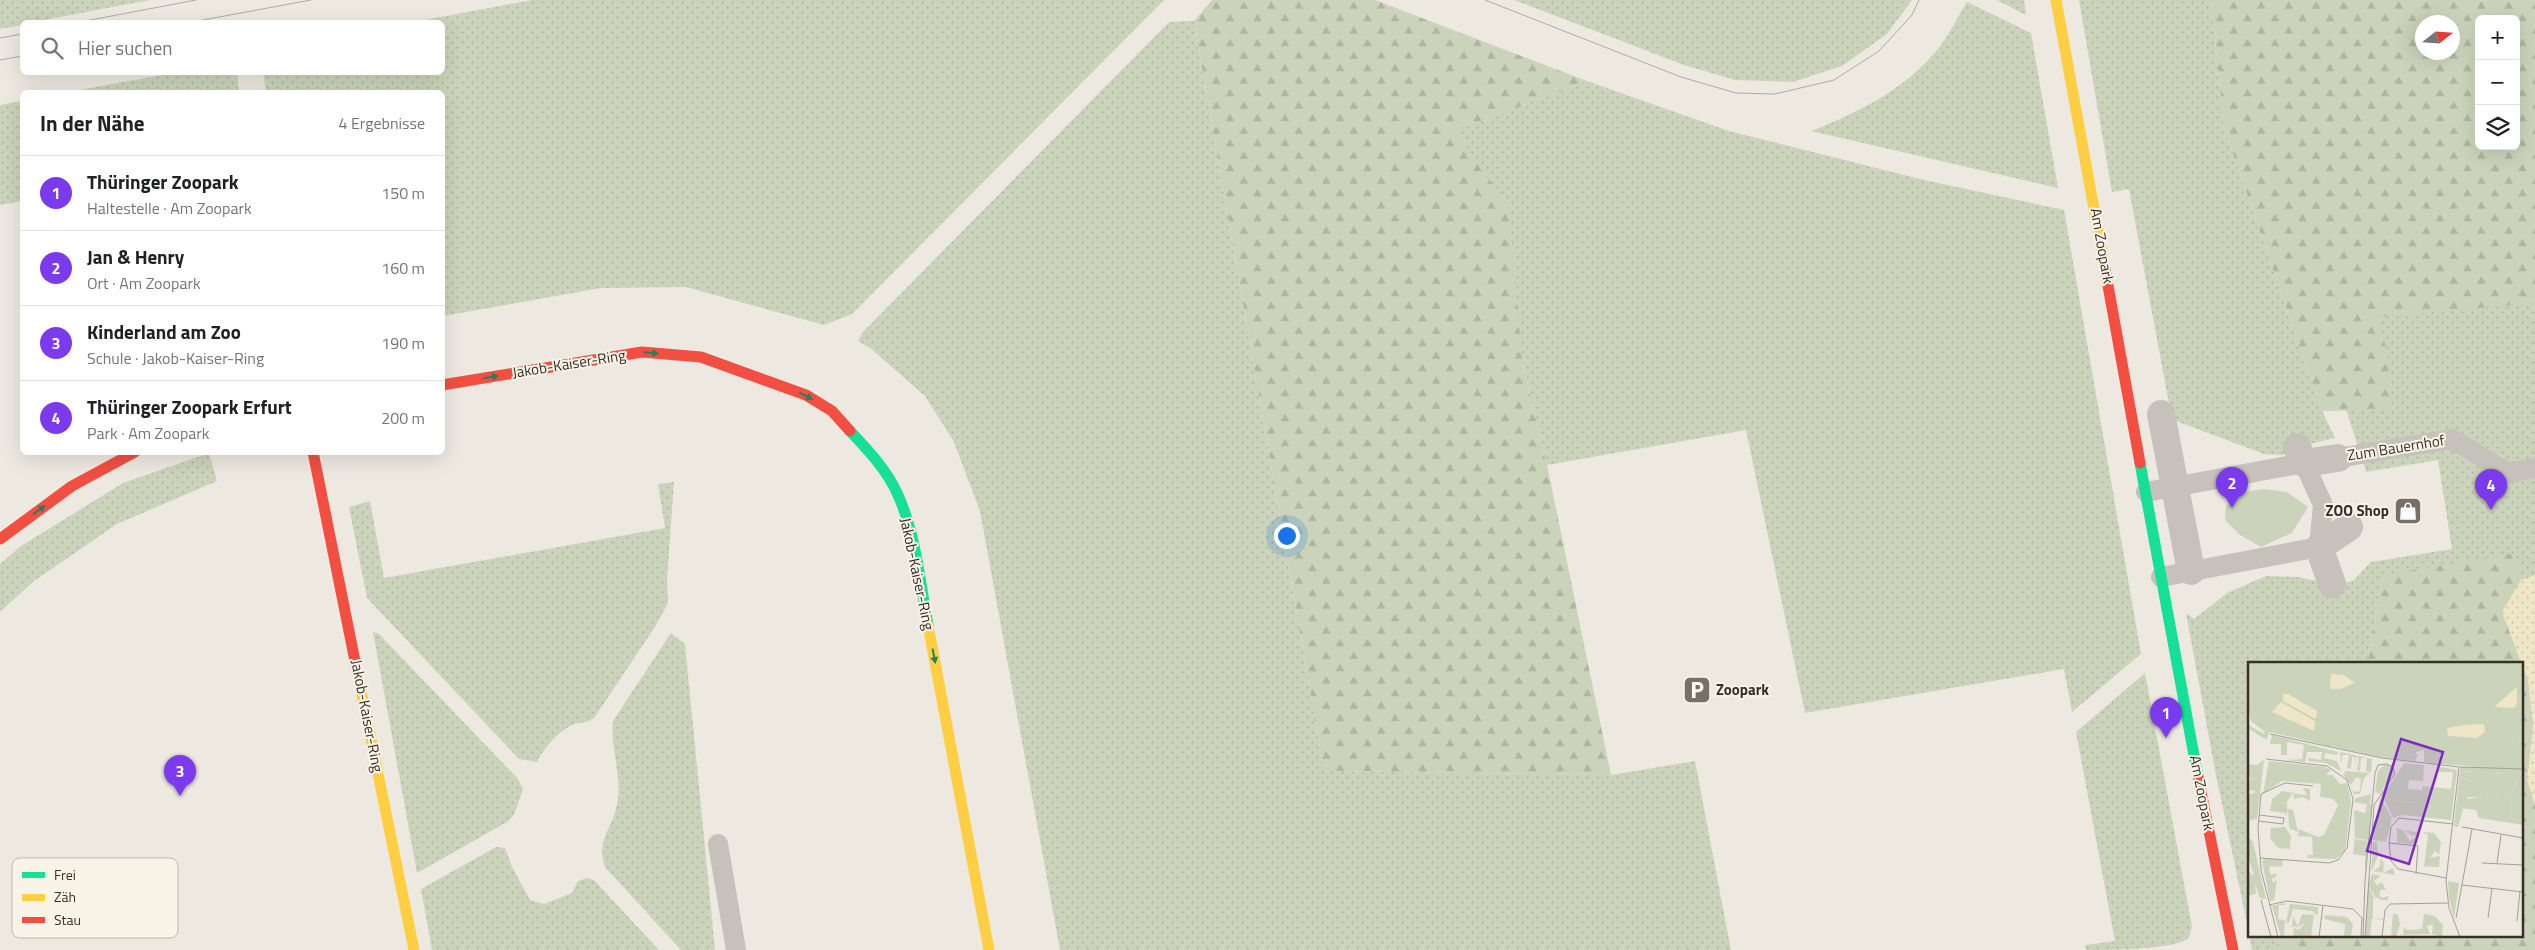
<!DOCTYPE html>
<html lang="de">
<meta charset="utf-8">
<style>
body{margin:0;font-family:"Titillium Web",sans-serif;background:#f2f2f2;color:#202124}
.controls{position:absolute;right:15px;top:15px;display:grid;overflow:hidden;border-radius:8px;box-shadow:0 5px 20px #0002}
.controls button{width:45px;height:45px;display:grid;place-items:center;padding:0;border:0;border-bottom:1px solid #e0e0e0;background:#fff;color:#202124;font:25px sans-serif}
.compass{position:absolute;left:2415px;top:15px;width:45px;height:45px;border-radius:50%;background:#fff;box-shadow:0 5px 20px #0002;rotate:73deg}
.you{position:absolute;left:1286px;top:535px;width:18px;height:18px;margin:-12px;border:4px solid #fff;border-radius:50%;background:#1a73e8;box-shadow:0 0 0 8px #1a73e833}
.badge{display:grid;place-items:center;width:32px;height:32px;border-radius:50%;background:#7c3aed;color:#fff;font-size:16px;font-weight:700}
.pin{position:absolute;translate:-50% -41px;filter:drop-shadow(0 1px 2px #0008)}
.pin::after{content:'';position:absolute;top:26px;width:18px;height:15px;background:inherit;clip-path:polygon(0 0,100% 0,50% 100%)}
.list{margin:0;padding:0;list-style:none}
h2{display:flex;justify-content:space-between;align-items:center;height:65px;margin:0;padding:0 20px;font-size:21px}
h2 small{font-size:16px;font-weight:400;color:#757577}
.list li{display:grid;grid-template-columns:32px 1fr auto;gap:15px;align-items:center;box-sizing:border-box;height:75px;padding:0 20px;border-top:1px solid #e0e0e0}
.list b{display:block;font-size:19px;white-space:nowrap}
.list p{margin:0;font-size:16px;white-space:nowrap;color:#757577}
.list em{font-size:16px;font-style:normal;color:#757577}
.icon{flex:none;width:28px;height:28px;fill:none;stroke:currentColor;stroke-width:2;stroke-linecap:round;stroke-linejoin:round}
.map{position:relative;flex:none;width:2535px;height:950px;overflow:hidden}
.search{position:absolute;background:#fff;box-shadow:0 5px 20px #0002;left:20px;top:20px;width:425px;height:55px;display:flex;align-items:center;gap:12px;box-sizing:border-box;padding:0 18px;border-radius:8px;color:#757577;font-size:19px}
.panel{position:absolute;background:#fff;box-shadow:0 5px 20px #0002;left:20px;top:90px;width:425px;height:365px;border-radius:8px}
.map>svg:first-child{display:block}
</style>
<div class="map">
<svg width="2535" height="950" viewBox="0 0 2535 950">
<defs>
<pattern id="grass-dots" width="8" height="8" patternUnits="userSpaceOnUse" patternTransform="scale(1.25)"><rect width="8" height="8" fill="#cbd4ba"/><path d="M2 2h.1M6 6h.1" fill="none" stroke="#afb6a0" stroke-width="1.8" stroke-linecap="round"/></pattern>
<pattern id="forest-firs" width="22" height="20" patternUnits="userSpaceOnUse" patternTransform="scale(1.25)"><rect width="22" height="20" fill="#cbd4ba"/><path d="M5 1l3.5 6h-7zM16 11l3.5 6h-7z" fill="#afb6a0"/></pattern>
<pattern id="sand-dots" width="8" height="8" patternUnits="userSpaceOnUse" patternTransform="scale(1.25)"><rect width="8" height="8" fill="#eee6c7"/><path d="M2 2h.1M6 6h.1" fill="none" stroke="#cdc6ab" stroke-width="1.8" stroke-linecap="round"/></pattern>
</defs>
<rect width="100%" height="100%" fill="#ede9e1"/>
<g fill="url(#grass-dots)" fill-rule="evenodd">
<path d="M0,0H150L33,22H22V25L0,29Z"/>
<path d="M532,0H1164L852,314L824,325L686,287L601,288L443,316L442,92H266L263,73L442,72V22H414Z"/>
<path d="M1514,0H1912L1887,34L1842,66L1793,82L1735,80L1684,65Z"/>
<path d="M1997,0H2024L2026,15Z"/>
<path d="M2079,0H2211L2224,127L2322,411L2335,438L2297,447L2283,455L2264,454L2176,421L2170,409L2129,189L2112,192Z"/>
<path d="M2268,0H2535V950L2521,936V664L2383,576L2367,664H2249V933L2215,770L2186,613L2194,619L2227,593L2266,576L2297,577L2332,584L2353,581L2371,562L2452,549L2438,460L2366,472L2316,315ZM2479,19H2516V146H2479ZM2422,22H2452V52H2422Z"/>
<path d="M1967,2L2031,33L2058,188L1811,131C1860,112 1908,88 1941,45C1951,32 1958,16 1967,2Z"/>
<path d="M1194,21L1324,771L1611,775L1695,761L1731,950H1060L980,511L953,440L925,396L870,348L858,341L863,332L1169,22Z"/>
<path d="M174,73H237L239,92H68Z"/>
<path d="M1587,81L1729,131L1924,180L2064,210L2141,654L2072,712L2064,669L1805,713L1746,430L1547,465L1522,359L1455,131Z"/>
<path d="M22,101V201L0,205V105Z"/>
<path d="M209,453L217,481L117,524L34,581L0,612V564L21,546L123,483Z"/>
<path d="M674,482L667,580L668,603L655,627L594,718C587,723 582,722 575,724C560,729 544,748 537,762L519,759L367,598L349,507L370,501L384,578L665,528L658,484Z"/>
<path d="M373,632L379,634L518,779L523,789L514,815L507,822L417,873Z"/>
<path d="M671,633L685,644L715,950H681L605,867C596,839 612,830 617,805C623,777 610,749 613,721Z"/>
<path d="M2145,673L2192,927C2191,930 2190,936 2188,938C2177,950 2105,950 2086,950L2085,945L2115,941L2076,732Z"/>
<path d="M496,847L505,848L512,867L530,900L544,904L572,893L578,881L587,878L594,880L659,950H432L421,889Z"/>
<path d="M2249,936H2283L2274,950H2252Z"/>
</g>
<g fill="url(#forest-firs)" fill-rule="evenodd">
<path d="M1212,0H1375L1587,81L1456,131L1509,208L1522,359L1547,465L1611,775L1324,771L1194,21Z"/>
<path d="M2211,0H2535V303L2378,317L2386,347L2393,410L2322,411L2224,127ZM2479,19H2516V146H2479ZM2422,22H2452V52H2422Z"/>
<path d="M2515,553L2521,580L2502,612L2528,681L2533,725L2527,780L2535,805V950H2274L2283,936H2521V664H2367L2383,575Z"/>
</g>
<path fill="url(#sand-dots)" d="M2535,575V805L2527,780L2533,725L2528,681L2502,612L2521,580Z"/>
<path fill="#cbd4ba" d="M2264,489L2287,492L2308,507L2292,533L2261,547L2240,535L2225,520L2226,506L2244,492Z"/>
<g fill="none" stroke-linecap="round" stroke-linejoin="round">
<g stroke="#c6c1ba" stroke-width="20">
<path d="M2338,458L2452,439L2508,473L2535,468"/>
<path d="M2146,492L2304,463L2323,505L2319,547L2161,577"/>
<path d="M718,844L736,950"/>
</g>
<g stroke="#c6c1ba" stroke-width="28">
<path d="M2161,414L2191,571"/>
<path d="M2297,447L2304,463L2338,458"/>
<path d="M2332,584L2319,547L2349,527"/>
</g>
<g stroke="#16e098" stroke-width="11">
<path d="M850,431C868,450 887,470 898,495C916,535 920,582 928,625"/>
<path d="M2140,463L2198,777"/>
</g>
<g stroke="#ffcf43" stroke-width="11">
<path d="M2056,0L2105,269"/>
<path d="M928,625L989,950"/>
<path d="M357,671L414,950"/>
</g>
<g stroke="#f24e42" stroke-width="11">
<path d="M2105,269L2140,463"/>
<path d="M442,385L642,352L701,357L806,395L832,411L850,431"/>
<path d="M313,452L357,671"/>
<path d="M0,539L72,486L135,452"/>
<path d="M2198,777L2233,950"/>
</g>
<g stroke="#aeaaa4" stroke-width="1">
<path d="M1485,0L1681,77L1736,93L1775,94L1834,80L1879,51L1912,15L1919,0"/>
<path d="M80,22L196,0"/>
<path d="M192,22L311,0"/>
<path d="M0,38L22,34"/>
<path d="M0,60L22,56"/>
</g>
</g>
<defs><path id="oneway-solid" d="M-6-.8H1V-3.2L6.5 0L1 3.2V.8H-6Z" transform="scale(1.25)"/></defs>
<g fill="#287f5a">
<use href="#oneway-solid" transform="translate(651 353) rotate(5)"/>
<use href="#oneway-solid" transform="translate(491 377) rotate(-9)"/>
<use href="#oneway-solid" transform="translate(806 396) rotate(27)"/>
<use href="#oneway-solid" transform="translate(39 510) rotate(-36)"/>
<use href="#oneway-solid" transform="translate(934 656) rotate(79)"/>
</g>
<defs>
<g id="shop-square" transform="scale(1.4375)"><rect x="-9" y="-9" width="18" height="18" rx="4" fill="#777069" stroke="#faf4e8"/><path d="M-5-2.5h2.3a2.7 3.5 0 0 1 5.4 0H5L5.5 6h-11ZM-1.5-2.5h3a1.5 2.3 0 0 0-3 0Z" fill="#fff"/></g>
<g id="parking-square" transform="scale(1.4375)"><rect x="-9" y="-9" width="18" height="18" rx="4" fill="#777069" stroke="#faf4e8"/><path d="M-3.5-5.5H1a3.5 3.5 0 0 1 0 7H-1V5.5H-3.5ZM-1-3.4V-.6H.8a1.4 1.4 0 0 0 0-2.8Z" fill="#fff"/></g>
</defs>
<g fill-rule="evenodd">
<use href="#shop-square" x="2408" y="511"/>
<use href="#parking-square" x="1697" y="690"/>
</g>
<g text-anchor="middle" stroke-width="4" stroke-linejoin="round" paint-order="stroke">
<g font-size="15" fill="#372f28" stroke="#faf4e8">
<text transform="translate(2102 246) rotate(80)" y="5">Am Zoopark</text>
<text transform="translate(569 364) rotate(-9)" y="5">Jakob-Kaiser-Ring</text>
<text transform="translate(2396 448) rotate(-9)" y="5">Zum Bauernhof</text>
<text transform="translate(917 574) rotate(78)" y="5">Jakob-Kaiser-Ring</text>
<text transform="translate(367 716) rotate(79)" y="5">Jakob-Kaiser-Ring</text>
<text transform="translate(2202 793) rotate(79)" y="5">Am Zoopark</text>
</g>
<g font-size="15" font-weight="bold" fill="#372f28" stroke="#faf4e8" text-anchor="end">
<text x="2389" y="516">ZOO Shop</text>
<text x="1716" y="695" text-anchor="start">Zoopark</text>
</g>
</g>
<g transform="translate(2248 662)">
<rect width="275" height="275" fill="#ede9e1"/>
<path d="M0,0H275V45L270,85L177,92L192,102L176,100V88L154,93L170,92L167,99L131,95L21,70L19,77L15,76L0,66V63L16,72L17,70L3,59L0,42L23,52ZM31,57L82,81L83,84L24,68ZM24,73L90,90L89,93L77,91L76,96L89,99L93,109L78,101L60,99L61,96L73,98L74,90H59L57,100L38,98L54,97L56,83L39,80V93H33V82H22ZM92,90L124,97L123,110L118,109L119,96H113L112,109L109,108L111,96L108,95L107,108V95H104L103,107L99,106L101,93H94L93,103ZM16,98L9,157L1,158V176L0,133L8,130L0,127L3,115L0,114V102L9,103ZM21,99L77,105L83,108L78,113H85L92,122L99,121L103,139L99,175L97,189L88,197L60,196L59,193H65L64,175L50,174L51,167L70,175L76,173L90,143L85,137L72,135L73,122L34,119L15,132ZM156,101L176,103L175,119L161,118L160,127H144V120ZM137,102L144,104L146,111L132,132L127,130L130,109ZM275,102V159L263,157L264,129L270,118L260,117L257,112L212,109L213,105ZM192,105L209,108L203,158L154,153L145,156L136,137L170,141L175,124L203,127L205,110H191ZM98,109L122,111L116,116L112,132H106L103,125L106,130L112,129L113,117L108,115L103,123L95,113ZM211,115L231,122L235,128L232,135H220L212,146L215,147L210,165L206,164ZM240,121L250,129L248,140L240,138ZM46,125V132L59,133L55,126L62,127V139L55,135L46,137L45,131L39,140V147L45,148L50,170L41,166L40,148L38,154L37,151L22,149L24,137L34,129L45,131ZM124,131L121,178L107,176L106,148L117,151L119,143H123ZM132,135L144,156L138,180L124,178ZM37,165L43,174L42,187L30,186L22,176L23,166ZM149,166L155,168L162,179L169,173L164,174L156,168L172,171L168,183L146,180H149ZM174,170L186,171L193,180L191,193L187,189L182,196L192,194L191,205L172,204H176L180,173ZM107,177L121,179L117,213V194L105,192ZM125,180H129L130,194L123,210ZM132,196L136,201L135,211L145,206L147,213L125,209L132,204ZM17,197H35L34,205L23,204L21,208L23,213L28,211L29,214L24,217L25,221L29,218L26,238L22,239L14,199ZM124,212L133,214L126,219L129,223L134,220L138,228H133L131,233L134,236L140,234V238H134L127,235L120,223ZM200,219L211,221L206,256L201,236ZM120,224L127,238L125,236V256L136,257L134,258L124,256L122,275H117ZM35,241L38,243H31L30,257L37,258L36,275H33L24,244ZM42,242L70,245V254L64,249L45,247L41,261H38ZM145,251L150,253L152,263L148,275H143ZM54,252L66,253L63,275H45L46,266L51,268L57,261L50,265L38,264H44L45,254L50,264ZM176,252L187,254L195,263L194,275L184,272L185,262L179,264L182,272L155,273L156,264L158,268L174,267ZM77,253L99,255L105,262L103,275H96L97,262L76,257Z" fill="#cbd4ba" fill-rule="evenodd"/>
<path d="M0,0H7L16,6L12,18L35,31L23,52L0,42ZM112,0H176L173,9L183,4V0H195V3L275,0V102L256,106L192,102L176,92L177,85L191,87V78L196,76L230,80L243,62L266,65L269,70L244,71L242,82L270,85L274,50L242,54L245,47L250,50L269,45L272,29L268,24L261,29H253L242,44L210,53L214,61L203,59L197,66L175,61L161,63L160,71L158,67L145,68V48L100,40V35L93,34L101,32L126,35L132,30L141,31L145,23L138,14L127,11L113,14ZM253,2L258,3L254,10L253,22L240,32L241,13L252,10ZM97,44L98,52L91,54L90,58L117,72L116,79L126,77L128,69L158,72L167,78L165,88L169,89L168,92L154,93L92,80L65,71L75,48ZM31,57L83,81V85L24,68ZM21,101L33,102L34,105L33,115L22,122L20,119L23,112L19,109ZM212,109L257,112L260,117H270L264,129L263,157L275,159V163L231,156L228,148L212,146L213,138L232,135L235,128L231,122L211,115ZM240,121L250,129L248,140L241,138ZM144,120V126L175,128L171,141L136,137L133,133ZM123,132L122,143L106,140L108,136ZM0,174L5,180L18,237L12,236L7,222L8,232L0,234V209L6,214L0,194Z" fill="#cbd4ba" fill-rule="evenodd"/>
<path d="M83,12L96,13L107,21L92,27H82ZM269,25V41L266,46L246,45ZM35,32H40L69,49L68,57L35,39ZM33,40L67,59L66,69L24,50ZM216,63L236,62L237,70L229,76L200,74L199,66Z" fill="#eee6c7"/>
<path fill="none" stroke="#a49f97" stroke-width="1" d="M22,72L134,96L211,105L275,107M211,105L198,219L201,246L212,275M11,159L35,162L36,156L11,153M214,165L275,176M141,181L170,184L168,212M12,196L81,201L90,198L99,186L105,137L99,118L79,104L18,97M234,201L275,203M249,201L253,173M198,216L150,207L143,199L141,181L143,165L151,156L205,162M214,223L275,230M13,238L23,275M21,243L39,239L105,247L114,256L113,275M208,256L224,167M240,256L244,226M269,259L272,229M30,275L13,208L10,166L13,132L37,121L65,124M71,275L75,243M115,275L117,219L127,111L130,103L139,102L145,105L147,112L126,143L117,275M134,275L137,248L142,242L200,241"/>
<path fill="#7b2cbf" fill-opacity="0.15" stroke="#7b2cbf" stroke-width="2.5" d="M153,77L195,90L161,202L119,189Z"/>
<rect width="275" height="275" fill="none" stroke="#372f28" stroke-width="2.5"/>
</g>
<rect x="12" y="858" width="166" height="80" rx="8" fill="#faf4e8" stroke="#c0b9ae" stroke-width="1"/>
<rect x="22" y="872" width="23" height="6" fill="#16e098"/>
<rect x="22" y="894" width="23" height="7" fill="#ffcf43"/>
<rect x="22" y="917" width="23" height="6" fill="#f24e42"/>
<g font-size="14" fill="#372f28">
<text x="54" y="880">Frei</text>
<text x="54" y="902">Zäh</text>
<text x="54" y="925">Stau</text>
</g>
</svg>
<div class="controls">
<button>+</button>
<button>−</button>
<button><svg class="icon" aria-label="layers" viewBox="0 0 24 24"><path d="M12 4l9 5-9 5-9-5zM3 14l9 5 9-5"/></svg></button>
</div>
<svg class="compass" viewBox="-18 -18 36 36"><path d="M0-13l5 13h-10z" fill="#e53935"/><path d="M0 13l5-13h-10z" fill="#757577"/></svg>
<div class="you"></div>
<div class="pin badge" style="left:2166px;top:738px">1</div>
<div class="pin badge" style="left:2232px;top:508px">2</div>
<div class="pin badge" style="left:180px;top:796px">3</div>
<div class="pin badge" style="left:2491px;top:510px">4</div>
<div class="search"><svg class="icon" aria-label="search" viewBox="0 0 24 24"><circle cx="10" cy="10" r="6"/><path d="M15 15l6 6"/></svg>Hier suchen</div>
<section class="panel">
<h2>In der Nähe<small>4 Ergebnisse</small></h2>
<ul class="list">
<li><span class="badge">1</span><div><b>Thüringer Zoopark</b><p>Haltestelle · Am Zoopark</p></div><em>150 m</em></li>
<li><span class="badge">2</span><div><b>Jan &amp; Henry</b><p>Ort · Am Zoopark</p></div><em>160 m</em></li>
<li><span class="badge">3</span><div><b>Kinderland am Zoo</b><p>Schule · Jakob-Kaiser-Ring</p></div><em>190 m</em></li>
<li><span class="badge">4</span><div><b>Thüringer Zoopark Erfurt</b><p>Park · Am Zoopark</p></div><em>200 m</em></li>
</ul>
</section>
</div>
